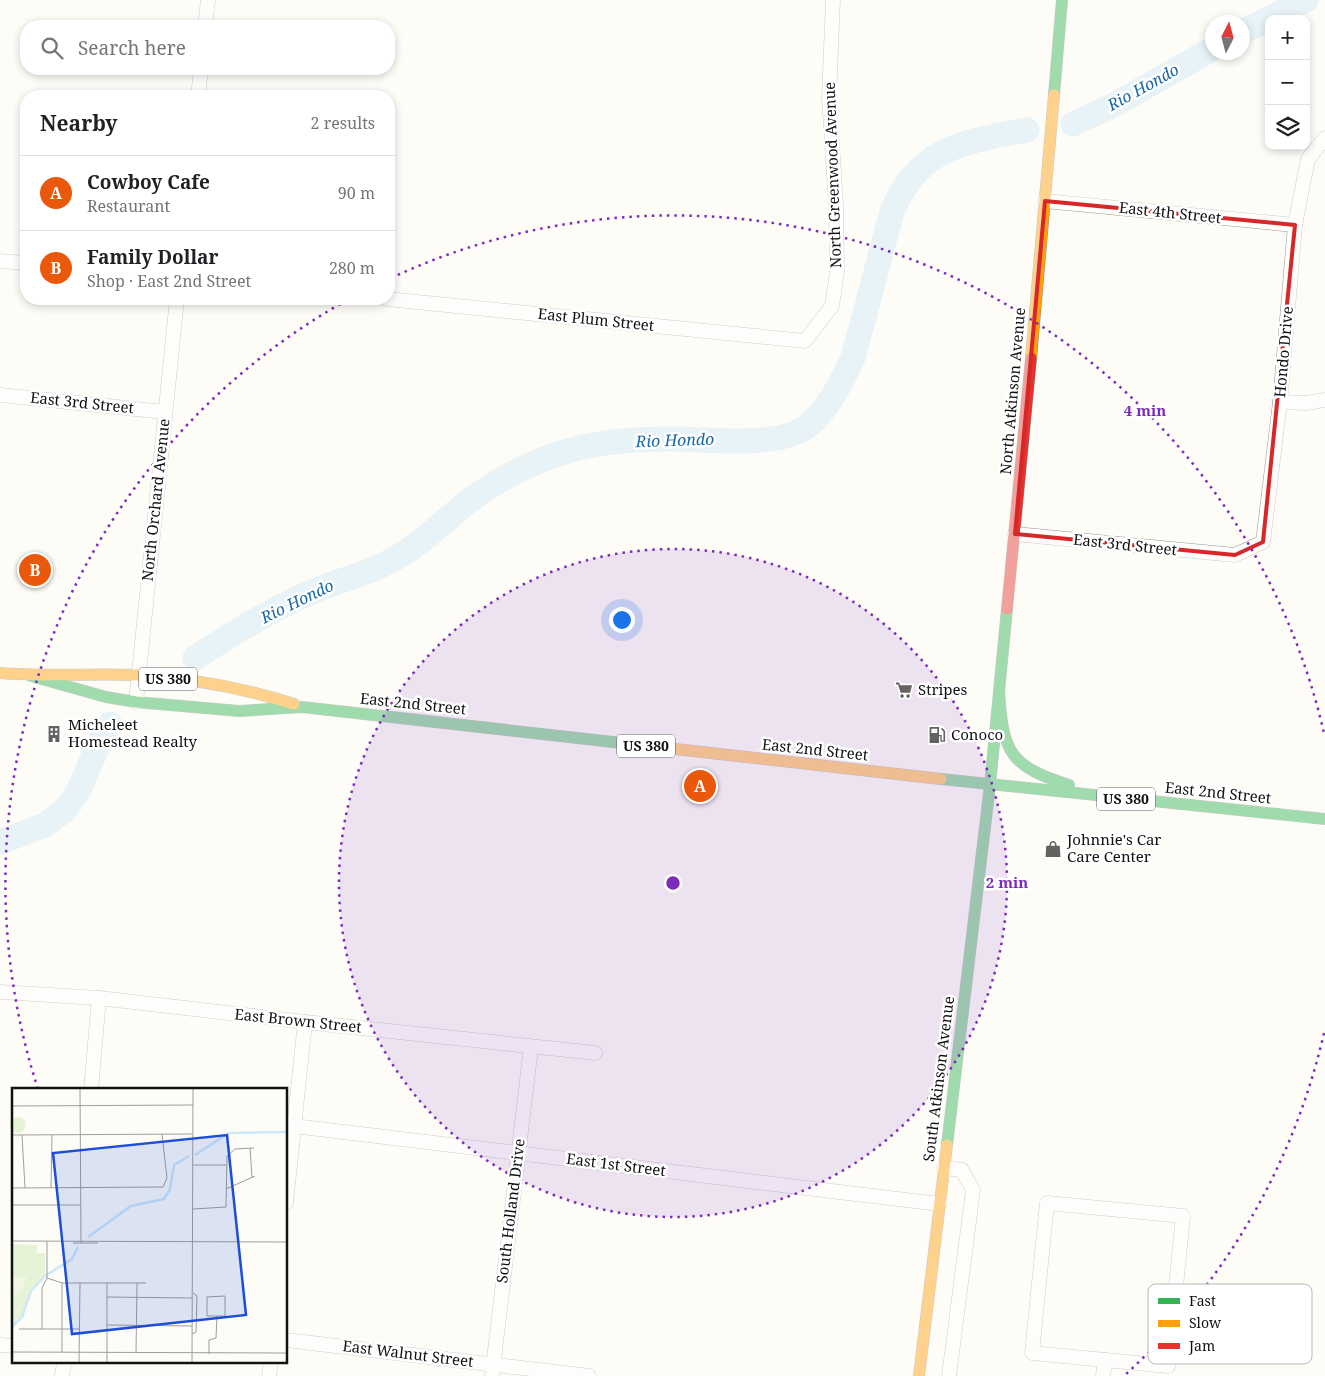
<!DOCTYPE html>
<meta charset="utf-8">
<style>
body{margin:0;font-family:"Noto Serif",serif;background:#f6f6f6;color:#202124}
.controls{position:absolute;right:15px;top:15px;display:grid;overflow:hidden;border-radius:10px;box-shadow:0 2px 8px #0003}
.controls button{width:45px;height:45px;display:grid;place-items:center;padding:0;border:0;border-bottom:1px solid #e0e0e0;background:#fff;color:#202124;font:25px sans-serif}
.compass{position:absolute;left:1205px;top:15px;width:45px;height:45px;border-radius:50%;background:#fff;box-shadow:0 2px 8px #0003;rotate:6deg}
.you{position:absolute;left:621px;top:619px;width:18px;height:18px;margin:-12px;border:4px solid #fff;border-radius:50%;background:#1a73e8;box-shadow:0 0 0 8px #1a73e833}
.badge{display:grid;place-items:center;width:32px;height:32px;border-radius:50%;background:#ea580c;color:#fff;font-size:16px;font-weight:700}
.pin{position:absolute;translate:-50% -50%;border:2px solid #fff;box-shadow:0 1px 5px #0006}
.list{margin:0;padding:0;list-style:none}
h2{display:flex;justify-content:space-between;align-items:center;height:65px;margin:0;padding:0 20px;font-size:21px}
h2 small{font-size:16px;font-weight:400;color:#757577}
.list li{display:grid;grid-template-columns:32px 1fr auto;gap:15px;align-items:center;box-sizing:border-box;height:75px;padding:0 20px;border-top:1px solid #e0e0e0}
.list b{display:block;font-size:19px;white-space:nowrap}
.list p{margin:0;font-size:16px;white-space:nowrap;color:#757577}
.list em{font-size:16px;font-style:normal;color:#757577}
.icon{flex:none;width:28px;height:28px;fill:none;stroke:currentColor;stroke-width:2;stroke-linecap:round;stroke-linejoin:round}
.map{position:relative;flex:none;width:1325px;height:1376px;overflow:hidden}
.search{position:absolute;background:#fff;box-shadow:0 2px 8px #0003;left:20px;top:20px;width:375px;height:55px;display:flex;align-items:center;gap:12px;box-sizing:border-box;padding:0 18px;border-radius:20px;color:#757577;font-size:19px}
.panel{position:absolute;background:#fff;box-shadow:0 2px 8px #0003;left:20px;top:90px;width:375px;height:215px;border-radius:20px}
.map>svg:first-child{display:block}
</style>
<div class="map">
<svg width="1325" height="1376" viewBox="0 0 1325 1376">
<rect width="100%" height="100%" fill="#fdfcf7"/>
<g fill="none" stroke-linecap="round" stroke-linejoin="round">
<g stroke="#cde8f7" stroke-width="25">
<path d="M1242,32L1306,0"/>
<path d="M1073,124L1114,105L1212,49"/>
<path d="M195,658C234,633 271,609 314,591C343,579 374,572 401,555C424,541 443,522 464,505C496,480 532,461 571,450C603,441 639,439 672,439C710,439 779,449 809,425C829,408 842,381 853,358L892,212C919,146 964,142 1027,130"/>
<path d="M0,842L45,825L66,809L79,790L100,741L110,724"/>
</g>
<g stroke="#979795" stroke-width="15">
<g id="street">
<path d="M205,26L208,0"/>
<path d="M198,96L201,69"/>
<path d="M1045,201L1295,225"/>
<path d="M0,261L26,263"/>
<path d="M387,299L805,341L832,306L837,272L836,205L829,97L833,0"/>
<path d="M0,395L165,412"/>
<path d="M1280,402L1306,403L1325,400"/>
<path d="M1015,534L1235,555L1263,542L1280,402L1295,225L1308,159L1325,138"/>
<path d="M136,702L177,299"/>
<path d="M0,992L99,998L305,1022L595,1053"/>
<path d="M91,1090L99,998"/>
<path d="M294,1126L939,1204"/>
<path d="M944,1168L962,1170L973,1190L949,1376"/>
<path d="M286,1203L305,1022"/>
<path d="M1047,1203L1183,1216L1168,1366L1032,1353Z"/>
<path d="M286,1340L589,1376"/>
<path d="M0,1345L14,1346"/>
<path d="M62,1376L64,1362"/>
<path d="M269,1376L271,1362"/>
<path d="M492,1376L531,1047"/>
<path d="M1103,1376L1105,1360"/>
</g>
</g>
<g stroke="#8e8d8b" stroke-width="12">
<g id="fast">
<path d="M1054,95L1062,0"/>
<path d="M31,676L106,697L136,702L239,711L302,707L622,743"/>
<path d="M999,691C1003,752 1009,766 1069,785"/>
<path d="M941,779L1325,819"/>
<path d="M947,1145L990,785L1007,609"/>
</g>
</g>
<g stroke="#8e8d8b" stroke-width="12">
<g id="slow">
<path d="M1031,358L1054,95"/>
<path d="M0,673C46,677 91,673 137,675C190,678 243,688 294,704"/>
<path d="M622,743L941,779"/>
<path d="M919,1376L947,1145"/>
</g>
</g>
<g stroke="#8e8d8b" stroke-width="12">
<path id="jam" d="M1007,609L1031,358"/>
</g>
<use href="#street" stroke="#fffffe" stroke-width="14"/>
<use href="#fast" stroke="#30b455" stroke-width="11"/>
<use href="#slow" stroke="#ff9f0a" stroke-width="11"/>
<use href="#jam" stroke="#e5322d" stroke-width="11"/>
</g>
<path d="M0 0H1325V1376H0ZM1045,201L1295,225L1263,542L1235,555L1015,534Z" fill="#fdfcf7" fill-opacity=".55" fill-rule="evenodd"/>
<path fill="none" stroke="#d62828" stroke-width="4" stroke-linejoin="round" d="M1045,201L1295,225L1263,542L1235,555L1015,534Z"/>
<circle cx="673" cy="883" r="334" fill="#7b2cbf" fill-opacity=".12"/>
<g fill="none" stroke="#7b2cbf" stroke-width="2.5" stroke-dasharray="2.5 5">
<circle cx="673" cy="883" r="334"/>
<path d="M1324 1033A668 668 0 0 1 1124 1376M38 1089A668 668 0 0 1 349 299M391 278A668 668 0 0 1 1324 733"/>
</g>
<defs>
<g id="supermarket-bare" transform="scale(1.35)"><path d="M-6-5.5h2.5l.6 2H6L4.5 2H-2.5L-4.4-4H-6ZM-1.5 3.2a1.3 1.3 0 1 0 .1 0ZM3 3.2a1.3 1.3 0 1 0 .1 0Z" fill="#646362" stroke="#fff" stroke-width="2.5" paint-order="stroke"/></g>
<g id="building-bare" transform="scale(1.35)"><path d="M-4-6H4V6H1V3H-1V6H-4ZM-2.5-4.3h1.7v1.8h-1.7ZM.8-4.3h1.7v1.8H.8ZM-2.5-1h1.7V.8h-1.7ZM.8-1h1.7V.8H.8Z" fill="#646362" stroke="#fff" stroke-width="2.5" paint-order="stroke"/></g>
<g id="fuel-bare" transform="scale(1.35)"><path d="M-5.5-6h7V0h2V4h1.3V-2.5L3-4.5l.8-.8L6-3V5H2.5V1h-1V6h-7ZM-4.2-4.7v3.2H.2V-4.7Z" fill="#646362" stroke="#fff" stroke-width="2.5" paint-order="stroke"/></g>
<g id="shop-bare" transform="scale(1.35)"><path d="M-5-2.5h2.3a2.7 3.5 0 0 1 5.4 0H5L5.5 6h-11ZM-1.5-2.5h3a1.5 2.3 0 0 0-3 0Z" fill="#646362" stroke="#fff" stroke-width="2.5" paint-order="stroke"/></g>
</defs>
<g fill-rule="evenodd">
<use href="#supermarket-bare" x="904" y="690"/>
<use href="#building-bare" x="54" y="734"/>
<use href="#fuel-bare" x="937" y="735"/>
<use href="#shop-bare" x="1053" y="849"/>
</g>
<g text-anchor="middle" stroke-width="5" stroke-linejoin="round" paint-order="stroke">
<g fill="#fff" stroke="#585858" stroke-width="1">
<rect x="139" y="667.5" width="58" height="23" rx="4"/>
<rect x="617" y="734.5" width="58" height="23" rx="4"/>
<rect x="1097" y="787.5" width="58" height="23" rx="4"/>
</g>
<g font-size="14" font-weight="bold" fill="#111">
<text x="168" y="684">US 380</text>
<text x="646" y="751">US 380</text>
<text x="1126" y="804">US 380</text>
</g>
<g font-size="15" fill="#111" stroke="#fff">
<text transform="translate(833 175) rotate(-92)" y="5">North Greenwood Avenue</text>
<text transform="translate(1170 213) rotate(6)" y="5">East 4th Street</text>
<text transform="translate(596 320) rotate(6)" y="5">East Plum Street</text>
<text transform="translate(1284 352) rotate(-85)" y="5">Hondo Drive</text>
<text transform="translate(1013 391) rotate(-85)" y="5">North Atkinson Avenue</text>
<text transform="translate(82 403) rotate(6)" y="5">East 3rd Street</text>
<text transform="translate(156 500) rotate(-84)" y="5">North Orchard Avenue</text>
<text transform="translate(1125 545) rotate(6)" y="5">East 3rd Street</text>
<text transform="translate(413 704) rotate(6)" y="5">East 2nd Street</text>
<text transform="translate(815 750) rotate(6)" y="5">East 2nd Street</text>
<text transform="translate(1218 793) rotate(6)" y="5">East 2nd Street</text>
<text transform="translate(298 1021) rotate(6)" y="5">East Brown Street</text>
<text transform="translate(939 1079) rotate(-83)" y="5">South Atkinson Avenue</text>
<text transform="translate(616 1165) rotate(7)" y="5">East 1st Street</text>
<text transform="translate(511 1211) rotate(-83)" y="5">South Holland Drive</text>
<text transform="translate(408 1354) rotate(7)" y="5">East Walnut Street</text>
</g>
<g font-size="15" fill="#111" stroke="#fff" text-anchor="start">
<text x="918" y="695">Stripes</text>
<text x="68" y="730">Micheleet<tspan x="68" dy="17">Homestead Realty</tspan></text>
<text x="951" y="740">Conoco</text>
<text x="1067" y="845">Johnnie's Car<tspan x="1067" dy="17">Care Center</tspan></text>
</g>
<g font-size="16" font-style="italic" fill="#1768a6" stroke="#fff">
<text transform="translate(1143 87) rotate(-29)" y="6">Rio Hondo</text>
<text transform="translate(675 440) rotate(-2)" y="6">Rio Hondo</text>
<text transform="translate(297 601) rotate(-26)" y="6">Rio Hondo</text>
</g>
</g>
<g transform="translate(12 1088)">
<rect width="275" height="275" fill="#fdfcf7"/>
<path d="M-2 37a8 8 0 1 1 16 0a8 8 0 1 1-16 0ZM0,156L25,157V165H33V188L19,203L10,229L0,239Z" fill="#e7f3d7"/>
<path d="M0,189H14V192L10,203L0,209Z" fill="#f0f6e1"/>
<path fill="none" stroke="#cde8f7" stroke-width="2.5" d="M183,67L217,45L275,44M76,149L119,118L152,111L158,101L162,77L177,68M0,239L10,229L19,203L33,188L60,171L66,159"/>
<path fill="none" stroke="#9f9e9b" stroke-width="1" d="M68,1L69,155M0,18L181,17M0,47L180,46M10,47L13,100M238,60L240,90M181,77H214M0,100L151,99L155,90L150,46M39,100L40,47M214,101L243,88M0,117H68M181,121L214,119L215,68L223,61L242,60M0,153L275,154M35,153V190M61,155H86M35,190L50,195H134M95,195V274M213,208V228H195V209ZM95,209L180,210M95,237L180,238M7,241H68M30,241V200L35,190M180,246L184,244L185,208L181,205M0,264L275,265M50,264V195M124,265L125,195M197,266V252L204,250L205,228M67,274L68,195M180,274L181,1"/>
<path fill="#1d4ed8" fill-opacity="0.15" stroke="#1d4ed8" stroke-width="2.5" d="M215,47L234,227L60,246L41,65Z"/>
<rect width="275" height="275" fill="none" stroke="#111" stroke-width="2.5"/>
</g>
<rect x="1148" y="1284" width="164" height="80" rx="8" fill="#fff" stroke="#b8b8b8" stroke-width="1"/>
<rect x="1158" y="1298" width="22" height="6" fill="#30b455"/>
<rect x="1158" y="1320" width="22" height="7" fill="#ff9f0a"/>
<rect x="1158" y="1343" width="22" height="6" fill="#e5322d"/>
<g font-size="14" fill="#111">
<text x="1189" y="1306">Fast</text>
<text x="1189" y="1328">Slow</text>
<text x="1189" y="1351">Jam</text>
</g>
<circle cx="673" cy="883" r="8" fill="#7b2cbf" stroke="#fff" stroke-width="2.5"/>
<g font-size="15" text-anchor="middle" font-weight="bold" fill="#7b2cbf" stroke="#fff" stroke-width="5" stroke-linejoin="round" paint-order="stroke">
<text x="1145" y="416">4 min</text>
<text x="1007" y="888">2 min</text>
</g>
</svg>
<div class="controls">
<button>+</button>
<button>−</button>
<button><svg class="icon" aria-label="layers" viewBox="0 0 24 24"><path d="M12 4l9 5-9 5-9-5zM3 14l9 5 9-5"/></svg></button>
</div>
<svg class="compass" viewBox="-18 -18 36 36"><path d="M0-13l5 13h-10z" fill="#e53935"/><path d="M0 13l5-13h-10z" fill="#757577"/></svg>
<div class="you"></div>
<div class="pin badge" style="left:700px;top:786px">A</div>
<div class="pin badge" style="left:35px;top:570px">B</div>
<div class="search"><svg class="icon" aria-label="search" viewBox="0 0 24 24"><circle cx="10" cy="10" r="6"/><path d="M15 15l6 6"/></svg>Search here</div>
<section class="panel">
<h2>Nearby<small>2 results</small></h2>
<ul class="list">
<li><span class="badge">A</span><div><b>Cowboy Cafe</b><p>Restaurant</p></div><em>90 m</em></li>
<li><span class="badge">B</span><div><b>Family Dollar</b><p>Shop · East 2nd Street</p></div><em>280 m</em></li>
</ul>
</section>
</div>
